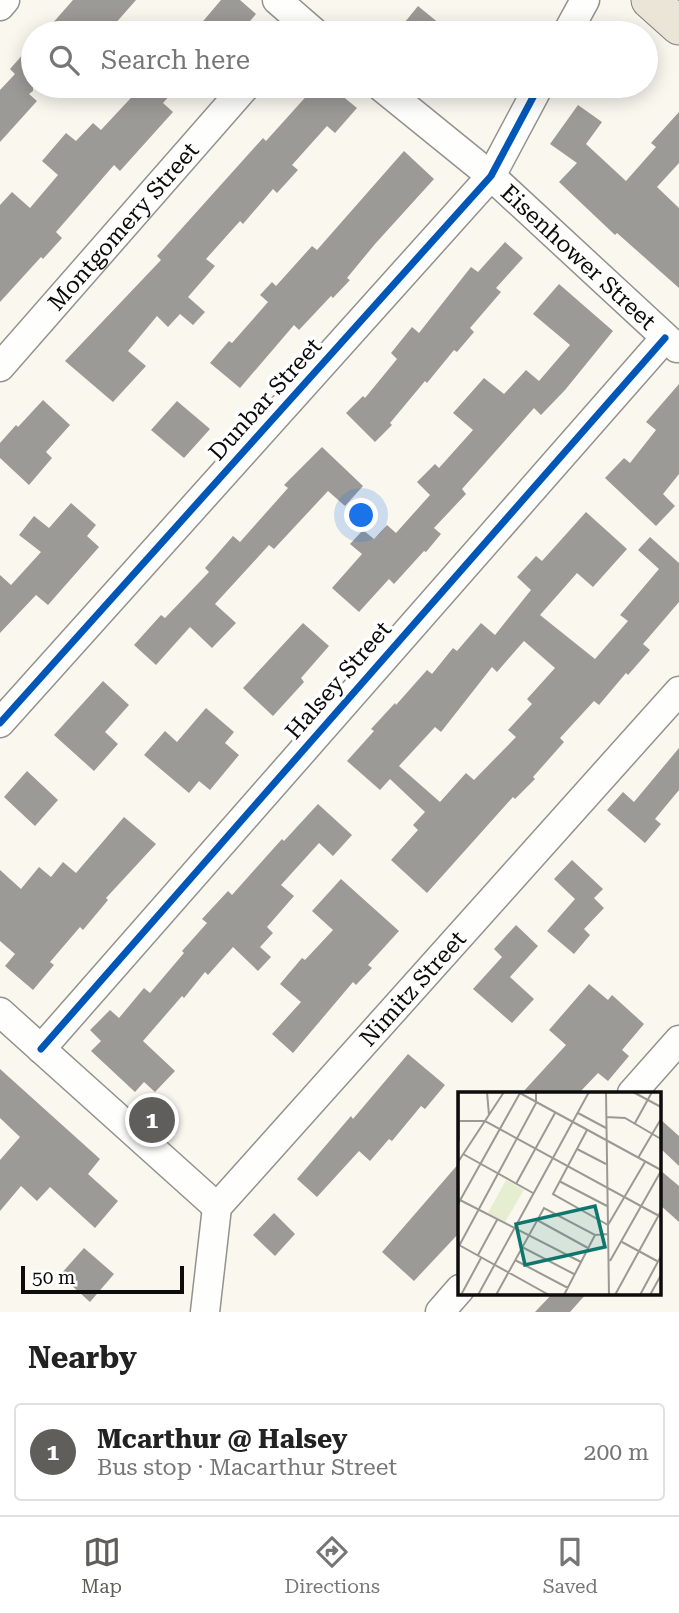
<!DOCTYPE html>
<meta charset="utf-8">
<style>
body{margin:0;font-family:"Roboto Serif",serif;background:#f2f2f2;color:#222}
.scale{position:absolute;left:21px;bottom:18px;width:163px;box-sizing:border-box;padding-left:7px;border:4px solid #0c0c0c;border-top:0;font-size:19px;line-height:24px;white-space:nowrap;color:#0c0c0c;-webkit-text-stroke:5px #fff;paint-order:stroke}
.you{position:absolute;left:362px;top:516px;width:24px;height:24px;margin:-18px;border:5px solid #fff;border-radius:50%;background:#1a73e8;box-shadow:0 0 0 10px #1a73e833}
.badge{display:grid;place-items:center;width:46px;height:46px;border-radius:50%;background:#5f5e5b;color:#fff;font-size:23px;font-weight:700}
.pin{position:absolute;translate:-50% -50%;border:4px solid #fff;box-shadow:0 2px 7px #0006}
.list{margin:0;padding:0;list-style:none}
h2{display:flex;justify-content:space-between;align-items:center;height:91px;margin:0;padding:0 28px;font-size:30px}
h2 small{font-size:23px;font-weight:400;color:#767676}
.list li{display:grid;grid-template-columns:46px 1fr auto;gap:21px;align-items:center;box-sizing:border-box;height:98px;margin:0 14px 14px;padding:0 14px;border:2px solid #e0e0e0;border-radius:7px}
.list b{display:block;font-size:26px;white-space:nowrap}
.list p{margin:0;font-size:23px;white-space:nowrap;color:#767676}
.list em{font-size:23px;font-style:normal;color:#767676}
.icon{flex:none;width:38px;height:38px;fill:none;stroke:currentColor;stroke-width:2;stroke-linecap:round;stroke-linejoin:round}
.map{position:relative;flex:none;width:679px;height:1312px;overflow:hidden}
.search{position:absolute;background:#fff;box-shadow:0 4px 18px #0003;left:21px;right:21px;top:21px;height:77px;display:flex;align-items:center;gap:18px;box-sizing:border-box;padding:0 24px;border-radius:38px;color:#767676;font-size:26px}
.sheet{height:203px;background:#fff}
nav{display:flex;justify-content:space-around;align-items:center;box-sizing:border-box;height:98px;border-top:2px solid #e0e0e0;background:#fff;font-size:19px;color:#767676}
nav a{display:grid;justify-items:center;gap:4px}
nav .on{color:#5f5e5b}
.map>svg:first-child{display:block}
</style>
<div class="map">
<svg width="679" height="1312" viewBox="0 0 679 1312">
<rect width="100%" height="100%" fill="#faf7ef"/>
<g fill="#9c9a96" fill-rule="evenodd">
<path d="M73,0H136L107,33H44Z"/>
<path d="M221,0H240L256,14L240,33H193Z"/>
<path d="M418,6L451,33H396Z"/>
<path d="M33,43V91L29,94L37,101L0,142V90L15,74L10,69Z"/>
<path d="M142,86H178L163,103L173,112L120,171L114,165L56,232L62,238L43,259L41,257L0,302V205L12,192L30,208L58,175L42,161L66,133L76,141L93,123L101,130Z"/>
<path d="M330,86L357,108L335,133L327,126L292,165L298,170L277,193L273,189L243,224L240,221L206,259L215,266L188,297L205,312L193,325L180,314L168,327L157,316L128,351L146,366L113,402L65,361L161,260L157,256L263,138L266,141L311,91L320,98Z"/>
<path d="M578,105L602,122L586,144L626,181L656,147L651,143L679,112V163L657,187L679,208V288L617,233L615,235L559,182L577,163L550,144Z"/>
<path d="M404,151L434,179L375,244L347,278L350,280L333,298L331,296L299,330L294,325L240,388L210,363L229,341L232,343L268,302L260,295L272,282L276,286L312,246L317,250Z"/>
<path d="M505,242L523,258L496,288L501,292L470,328L474,332L457,352L454,350L427,383L425,381L390,423L392,425L375,442L346,413L363,396L365,398L397,359L391,353L412,327L419,333L471,267L478,272Z"/>
<path d="M559,284L613,331L565,390L541,415L534,408L462,489L466,494L434,528L441,534L426,552L424,551L394,584L389,579L359,612L332,588L362,554L350,544L363,530L374,539L387,525L396,533L430,495L417,482L435,464L439,468L473,430L453,413L484,378L504,394L526,370L539,381L570,345L533,314Z"/>
<path d="M679,384V474L663,494L675,506L656,526L605,478L624,458L630,463L656,430L646,422Z"/>
<path d="M43,400L70,425L46,452L52,458L29,485L0,458V443L16,425L18,427Z"/>
<path d="M177,401L210,429L184,458L151,430Z"/>
<path d="M322,447L363,486L345,506L328,491L274,549L269,545L215,604L236,623L212,648L190,627L156,665L134,645L161,615L165,618L209,572L205,568L233,536L240,542L288,488L284,485Z"/>
<path d="M71,503L96,525L87,536L99,547L48,605L36,595L0,633V575L11,585L41,552L19,535L34,516L49,528Z"/>
<path d="M586,512L627,549L593,587L577,573L540,615L595,659L628,621L620,615L659,569L638,550L650,537L679,563V602L643,644L650,650L628,675L626,673L599,705L594,701L560,738L564,742L533,777L535,779L515,799L513,797L427,893L391,860L418,830L413,825L425,812L390,779L380,790L347,761L374,731L371,729L395,703L396,705L427,670L432,674L453,648L457,651L481,623L495,635L531,590L517,577L536,556L542,561ZM524,641L555,668L527,699L532,704L508,730L516,737L474,780L466,773L440,802L399,766L435,727L441,732L492,667L497,672Z"/>
<path d="M303,623L329,646L301,678L304,682L273,716L243,688Z"/>
<path d="M103,681L129,705L105,732L118,744L94,771L54,735Z"/>
<path d="M206,708L234,732L225,743L239,755L210,790L199,781L189,793L144,755L165,731L177,742Z"/>
<path d="M679,748V790L655,819L661,824L645,843L607,810L623,792L634,802Z"/>
<path d="M27,771L58,800L35,826L4,797Z"/>
<path d="M318,804L352,835L333,856L319,843L281,885L294,896L267,927L273,933L260,947L271,957L258,971L233,947L208,975L205,972L184,998L182,996L143,1041L175,1071L155,1092L144,1082L135,1092L91,1051L101,1041L90,1030L110,1010L119,1018L144,988L150,993L184,953L182,951L207,923L202,919L228,891L232,895L282,839L284,841Z"/>
<path d="M124,817L156,844L106,898L108,900L83,930L80,927L50,962L54,965L33,990L5,966L15,954L0,941V870L21,889L39,867L51,877L63,862L76,873Z"/>
<path d="M572,860L603,889L594,898L604,908L584,929L590,935L574,954L547,931L575,899L554,879Z"/>
<path d="M341,879L399,931L368,965L372,968L356,985L353,982L293,1053L272,1034L301,1002L280,984L302,958L305,960L333,930L312,911Z"/>
<path d="M516,925L538,946L510,977L534,999L512,1023L473,989L502,957L494,949Z"/>
<path d="M589,984L608,1000L612,995L644,1024L622,1050L629,1056L608,1081L598,1073L579,1093H522L566,1045L549,1030Z"/>
<path d="M408,1054L445,1085L425,1109L421,1106L392,1141L389,1139L370,1161L359,1151L317,1197L297,1179L351,1116L353,1119Z"/>
<path d="M0,1069L100,1159L88,1174L118,1201L95,1228L50,1187L37,1201L21,1186L0,1211V1160L20,1137L0,1118Z"/>
<path d="M660,1119L679,1136V1166L660,1148Z"/>
<path d="M460,1162V1232L414,1281L382,1252Z"/>
<path d="M660,1170L679,1186V1222L660,1205Z"/>
<path d="M274,1213L295,1234L275,1256L253,1235Z"/>
<path d="M84,1248L114,1274L90,1302L60,1275Z"/>
<path d="M553,1293H587L570,1312H535Z"/>
</g>
<g fill="none" stroke-linecap="round" stroke-linejoin="round">
<g stroke="#93928e" stroke-width="31">
<g id="minor">
<path d="M277,0L315,33"/>
<path d="M0,6L5,0"/>
<path d="M567,33L585,0"/>
<path id="s1" d="M380,86L491,176L677,348"/>
<path id="s2" d="M0,367L246,86"/>
<path d="M0,723L491,176L539,86"/>
<path d="M0,1012L217,1207"/>
<path d="M41,1049L665,338"/>
<path d="M632,1093L679,1040"/>
<path id="s3" d="M205,1312L217,1207L679,691"/>
<path d="M440,1312L460,1289"/>
</g>
</g>
<g stroke="#807f7c" stroke-width="39">
<path id="major" d="M650,0L679,26"/>
</g>
<use href="#minor" stroke="#fefefd" stroke-width="28"/>
<use href="#major" stroke="#ebe5d8" stroke-width="37"/>
<g stroke="#fff" stroke-width="11">
<g id="cycleway">
<path d="M0,723L491,176L539,86"/>
<path d="M41,1049L665,338"/>
</g>
</g>
<use href="#cycleway" stroke="#0057b8" stroke-width="7"/>
</g>
<g text-anchor="middle" stroke-width="7" stroke-linejoin="round" paint-order="stroke">
<g font-size="23" fill="#0c0c0c" stroke="#fff">
<text dy="8" stroke="none"><textPath href="#s2" startOffset="187">Montgomery Street</textPath></text>
<text dy="8" stroke="none"><textPath href="#s1" startOffset="262">Eisenhower Street</textPath></text>
<text transform="translate(265 399) rotate(-48)" y="8">Dunbar Street</text>
<text transform="translate(338 680) rotate(-49)" y="8">Halsey Street</text>
<text dy="8" stroke="none"><textPath href="#s3" startOffset="399">Nimitz Street</textPath></text>
</g>
</g>
<g transform="translate(458 1092)">
<rect width="203" height="203" fill="#faf7ef"/>
<path d="M48,88L66,98L47,130L30,121Z" fill="#e5eed0"/>
<path fill="none" stroke="#9b9994" stroke-width="2" d="M1,0V49M29,0L31,23M60,0L203,78M148,0L151,203M175,0L203,15M120,21L148,36M148,25L167,26L203,47M0,29H27L203,125M177,31L194,0M129,38L95,102L150,133L187,70M119,57L148,72M5,62L75,101M180,66L203,27M0,70L46,0M101,89L149,114M58,92L97,21M0,107L123,170M0,112L62,1M79,128L130,156M164,150L199,169M1,153L91,203M1,154L78,11V0M64,155L116,182M20,163L39,128M57,168L110,196M152,169L203,79M3,203L23,166M20,203L131,0M38,203L86,116L137,143L150,142M106,203L137,143M157,203L203,119M182,203L203,164M192,203L203,183"/>
<path fill="#0f766e" fill-opacity="0.15" stroke="#0f766e" stroke-width="3.5" d="M137,114L147,155L67,173L58,132Z"/>
<rect width="203" height="203" fill="none" stroke="#0c0c0c" stroke-width="3.5"/>
</g>
</svg>
<div class="scale">50 m</div>
<div class="you"></div>
<div class="pin badge" style="left:152px;top:1120px">1</div>
<div class="search"><svg class="icon" aria-label="search" viewBox="0 0 24 24"><circle cx="10" cy="10" r="6"/><path d="M15 15l6 6"/></svg>Search here</div>
</div>
<section class="sheet">
<h2>Nearby<small></small></h2>
<ul class="list">
<li><span class="badge">1</span><div><b>Mcarthur @ Halsey</b><p>Bus stop · Macarthur Street</p></div><em>200 m</em></li>
</ul>
</section>
<nav>
<a class="on"><svg class="icon" aria-label="map" viewBox="0 0 24 24"><path d="M3 6l6-2 6 2 6-2v14l-6 2-6-2-6 2zM9 4v14M15 6v14"/></svg>Map</a>
<a><svg class="icon" aria-label="directions" viewBox="0 0 24 24"><path d="M12 3l9 9-9 9-9-9zM9 14v-3h6M13 9l2 2-2 2"/></svg>Directions</a>
<a><svg class="icon" aria-label="saved" viewBox="0 0 24 24"><path d="M7 4h10v16l-5-4-5 4z"/></svg>Saved</a>
</nav>
